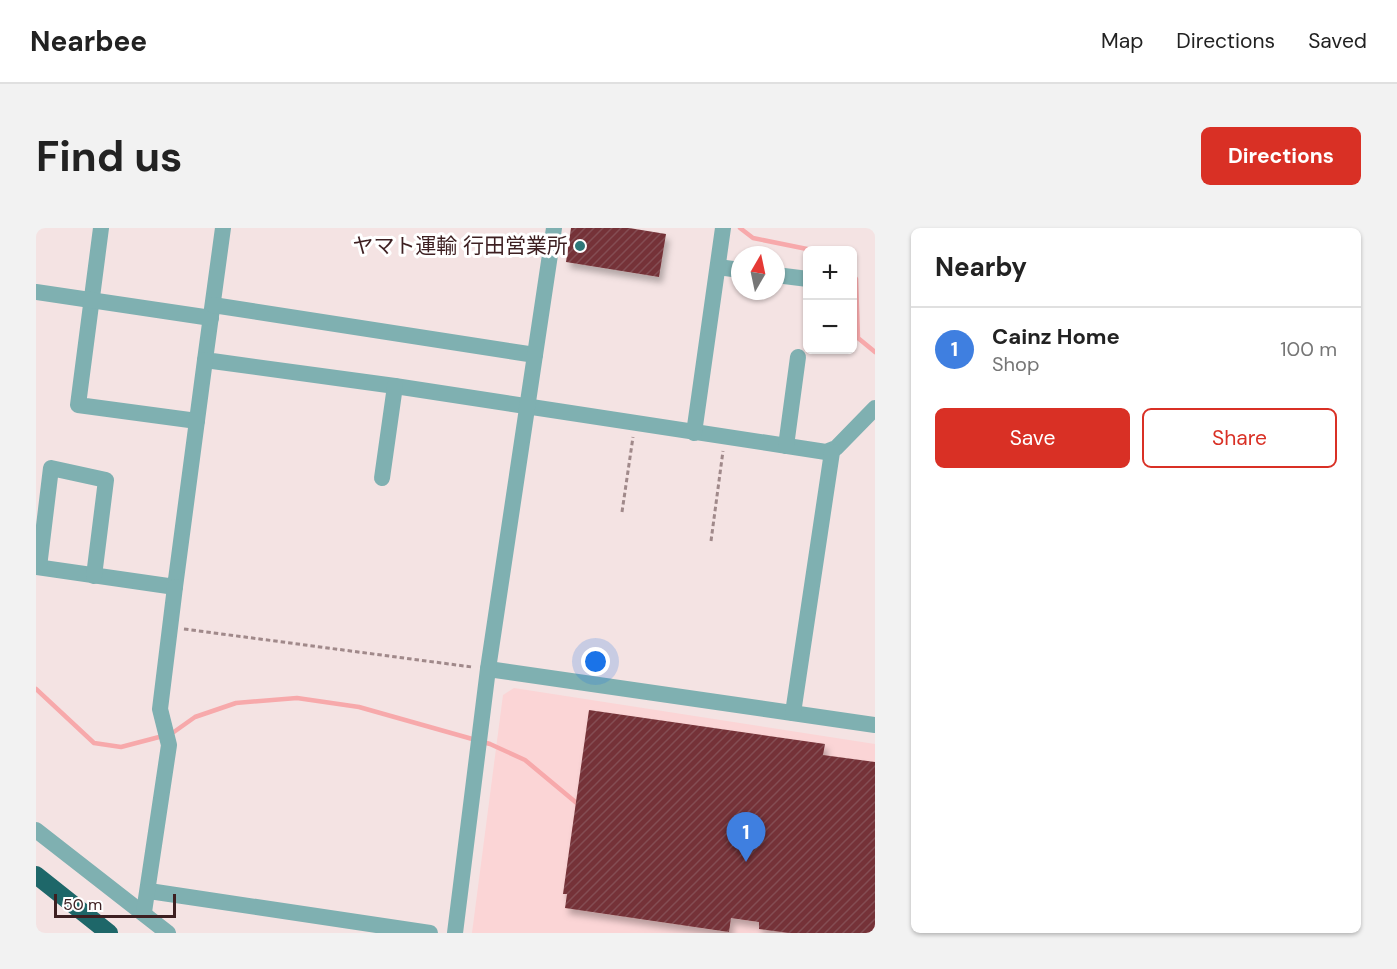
<!DOCTYPE html>
<meta charset="utf-8">
<style>
body{margin:0;font-family:"DM Sans","Noto Sans JP",sans-serif;background:#f2f2f2;color:#222}
.controls{position:absolute;right:18px;top:18px;display:grid;overflow:hidden;border-radius:9px;box-shadow:0 2px 4px #0004}
.controls button{width:54px;height:54px;display:grid;place-items:center;padding:0;border:0;border-bottom:2px solid #e0e0e0;background:#fff;color:#222;font:30px sans-serif}
.compass{position:absolute;left:695px;top:18px;width:54px;height:54px;border-radius:50%;background:#fff;box-shadow:0 2px 4px #0004;rotate:9deg}
.scale{position:absolute;left:18px;bottom:15px;width:122px;box-sizing:border-box;padding-left:6px;border:3px solid #3d1f21;border-top:0;font-size:16px;line-height:21px;white-space:nowrap;color:#3d1f21;-webkit-text-stroke:4px #fff;paint-order:stroke}
.you{position:absolute;left:560px;top:434px;width:21px;height:21px;margin:-15px;border:4px solid #fff;border-radius:50%;background:#1a73e8;box-shadow:0 0 0 9px #1a73e833}
.badge{display:grid;place-items:center;width:39px;height:39px;border-radius:50%;background:#d93025;color:#fff;font-size:20px;font-weight:700}
.pin{position:absolute;translate:-50% -50px;filter:drop-shadow(0 2px 3px #0008)}
.pin::after{content:'';position:absolute;top:32px;width:21px;height:18px;background:inherit;clip-path:polygon(0 0,100% 0,50% 100%)}
.list{margin:0;padding:0;list-style:none}
h2{display:flex;justify-content:space-between;align-items:center;height:78px;margin:0;padding:0 24px;font-size:26px}
h2 small{font-size:20px;font-weight:400;color:#767676}
.list li{display:grid;grid-template-columns:39px 1fr auto;gap:18px;align-items:center;box-sizing:border-box;height:84px;padding:0 24px;border-top:2px solid #e0e0e0}
.list b{display:block;font-size:22px;white-space:nowrap}
.list p{margin:0;font-size:20px;white-space:nowrap;color:#767676}
.list em{font-size:20px;font-style:normal;color:#767676}
.actions{display:flex;gap:12px;padding:18px 24px}
.actions a{flex:1;padding:14px 0;border:2px solid #d93025;border-radius:9px;text-align:center;font-size:21px;color:#d93025}
.actions .main{background:#d93025;color:#fff}
.map{position:relative;flex:none;width:839px;height:705px;overflow:hidden;border-radius:9px}
header{display:flex;align-items:center;gap:36px;box-sizing:border-box;height:84px;padding:0 30px;background:#fff;border-bottom:2px solid #e0e0e0}
header strong{font-size:28px}
nav{display:flex;gap:33px;margin-inline-start:auto;font-size:21px}
.intro{display:flex;align-items:center;justify-content:space-between;box-sizing:border-box;height:144px;padding:0 36px}
h1{margin:0;font-size:42px}
.button{padding:15px 27px;border-radius:9px;background:#d93025;color:#fff;font-size:21px;font-weight:700}
main{display:flex;gap:36px;padding:0 36px}
aside{flex:1;background:#fff;border-radius:9px;box-shadow:0 2px 4px #0004}
.map>svg:first-child{display:block}
</style>
<header>
<strong>Nearbee</strong>
<nav><a>Map</a><a>Directions</a><a>Saved</a></nav>
</header>
<div class="intro"><h1>Find us</h1><a class="button">Directions</a></div>
<main>
<div class="map">
<svg width="839" height="705" viewBox="0 0 839 705">
<defs>
<pattern id="building-hatch" width="6" height="6" patternUnits="userSpaceOnUse" patternTransform="scale(1.5)"><rect width="6" height="6" fill="#743237"/><path d="M-1 1l2-2M0 6l6-6M5 7l2-2" fill="none" stroke="#844e52"/></pattern>
<filter id="shadow"><feDropShadow dx="3.5" dy="6" stdDeviation="3" flood-color="#0004"/></filter>
</defs>
<rect width="100%" height="100%" fill="#f4e3e3"/>
<path fill="#fbd5d6" d="M478,460L839,516V705H436L467,467Z"/>
<g fill="none" stroke-linecap="round" stroke-linejoin="round">
<g stroke="#f7a9ab" stroke-width="4.5">
<path d="M704,0L717,10L776,22"/>
<path d="M816,45L820,51L822,110L839,124"/>
<path d="M0,461L58,515L85,519L127,508"/>
<path d="M135,506L159,489L200,475L261,470L323,479L454,516L489,532L543,577"/>
</g>
</g>
<g fill="url(#building-hatch)" filter="url(#shadow)">
<path d="M535,0H593L630,6L623,49L530,34Z"/>
<path d="M553,482L789,516L787,527L839,534V705H753L723,701V694L695,690L693,704L529,680L531,666H527Z"/>
</g>
<g fill="none" stroke-linecap="round" stroke-linejoin="round">
<g stroke="#a0898a" stroke-width="3" stroke-dasharray="4.5 3" stroke-linecap="butt">
<path d="M586,284L597,209"/>
<path d="M675,313L687,223"/>
<path d="M148,401L436,439"/>
</g>
<g stroke="#7fb0b1" stroke-width="16">
<path d="M65,0L42,177L161,193"/>
<path d="M187,0L169,132L359,158L790,224L800,220L839,180"/>
<path d="M682,39L704,42"/>
<path d="M740,47L772,51"/>
<path d="M0,64L175,90"/>
<path d="M177,77L499,127"/>
<path d="M658,205L687,0"/>
<path d="M750,218L762,129"/>
<path d="M346,250L359,158"/>
<path d="M0,339L139,359L169,132"/>
<path d="M3,339L15,240L70,252L58,348"/>
<path d="M452,441L839,497"/>
<path d="M757,485L796,224"/>
<path d="M0,602L132,705"/>
<path d="M113,663L394,705"/>
<path d="M108,684L133,517L124,481L139,359"/>
<path d="M419,705L452,441L518,0"/>
</g>
<path stroke="#1e6769" stroke-width="18" d="M0,647L73,705"/>
</g>
<circle fill="#2e7879" stroke="#fff" stroke-width="2" cx="544" cy="18" r="6"/>
<g text-anchor="middle" stroke-width="6" stroke-linejoin="round" paint-order="stroke">
<g font-size="21" fill="#3d1f21" stroke="#fff" text-anchor="end">
<text x="532" y="25">ヤマト運輸 行田営業所</text>
</g>
</g>
</svg>
<div class="controls">
<button>+</button>
<button>−</button>
</div>
<svg class="compass" viewBox="-18 -18 36 36"><path d="M0-13l5 13h-10z" fill="#e53935"/><path d="M0 13l5-13h-10z" fill="#767676"/></svg>
<div class="scale">50 m</div>
<div class="you"></div>
<div class="pin badge" style="left:710px;top:634px;background:#3f7fe0">1</div>
</div>
<aside>
<h2>Nearby<small></small></h2>
<ul class="list">
<li><span class="badge" style="background:#3f7fe0">1</span><div><b>Cainz Home</b><p>Shop</p></div><em>100 m</em></li>
</ul>
<div class="actions"><a class="main">Save</a><a>Share</a></div>
</aside>
</main>
